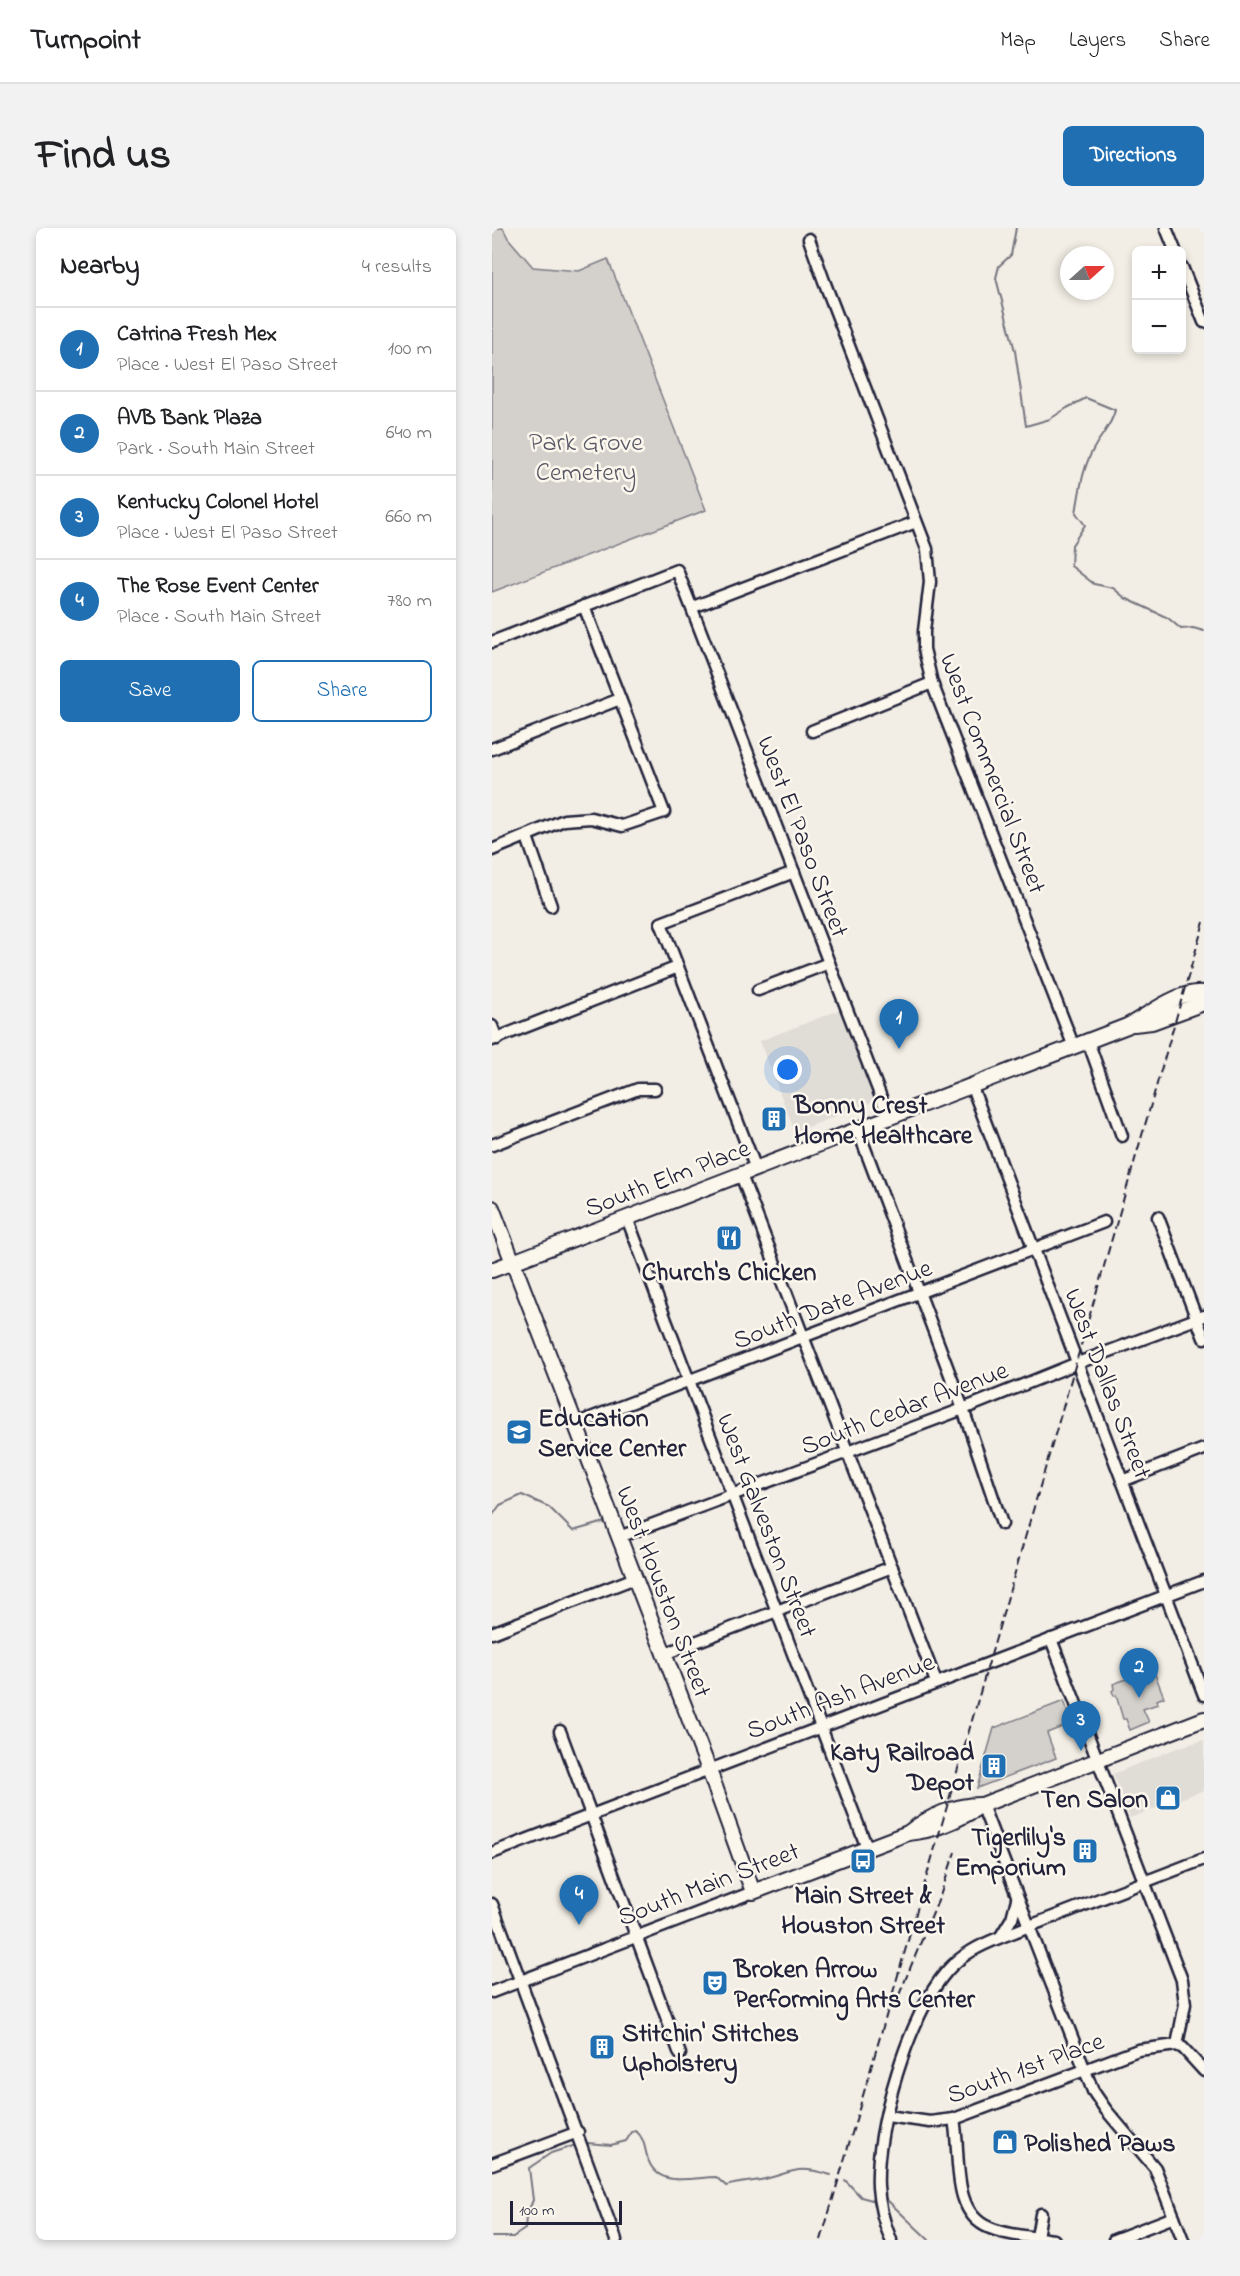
<!DOCTYPE html>
<meta charset="utf-8">
<style>
body{margin:0;font-family:"Indie Flower",sans-serif;background:#f2f2f2;color:#202124}
.controls{position:absolute;right:18px;top:18px;display:grid;overflow:hidden;border-radius:9px;box-shadow:0 3px 9px #0003}
.controls button{width:54px;height:54px;display:grid;place-items:center;padding:0;border:0;border-bottom:2px solid #e0e0e0;background:#fff;color:#202124;font:30px sans-serif}
.compass{position:absolute;left:568px;top:18px;width:54px;height:54px;border-radius:50%;background:#fff;box-shadow:0 3px 9px #0003;rotate:69deg}
.scale{position:absolute;left:18px;bottom:15px;width:112px;box-sizing:border-box;padding-left:6px;border:3px solid #22223b;border-top:0;font-size:16px;line-height:21px;white-space:nowrap;color:#22223b;-webkit-text-stroke:4px #fbf7ec;paint-order:stroke}
.you{position:absolute;left:296px;top:842px;width:21px;height:21px;margin:-15px;border:4px solid #fff;border-radius:50%;background:#1a73e8;box-shadow:0 0 0 9px #1a73e833}
.badge{display:grid;place-items:center;width:39px;height:39px;border-radius:50%;background:#1f6fb2;color:#fff;font-size:20px;font-weight:700}
.pin{position:absolute;translate:-50% -50px;filter:drop-shadow(0 2px 3px #0008)}
.pin::after{content:'';position:absolute;top:32px;width:21px;height:18px;background:inherit;clip-path:polygon(0 0,100% 0,50% 100%)}
.list{margin:0;padding:0;list-style:none}
h2{display:flex;justify-content:space-between;align-items:center;height:78px;margin:0;padding:0 24px;font-size:26px}
h2 small{font-size:20px;font-weight:400;color:#757577}
.list li{display:grid;grid-template-columns:39px 1fr auto;gap:18px;align-items:center;box-sizing:border-box;height:84px;padding:0 24px;border-top:2px solid #e0e0e0}
.list b{display:block;font-size:22px;white-space:nowrap}
.list p{margin:0;font-size:20px;white-space:nowrap;color:#757577}
.list em{font-size:20px;font-style:normal;color:#757577}
.actions{display:flex;gap:12px;padding:18px 24px}
.actions a{flex:1;padding:14px 0;border:2px solid #1f6fb2;border-radius:9px;text-align:center;font-size:21px;color:#1f6fb2}
.actions .main{background:#1f6fb2;color:#fff}
.map{position:relative;flex:none;width:712px;height:2012px;overflow:hidden;border-radius:9px}
header{display:flex;align-items:center;gap:36px;box-sizing:border-box;height:84px;padding:0 30px;background:#fff;border-bottom:2px solid #e0e0e0}
header strong{font-size:28px}
nav{display:flex;gap:33px;margin-inline-start:auto;font-size:21px}
.intro{display:flex;align-items:center;justify-content:space-between;box-sizing:border-box;height:144px;padding:0 36px}
h1{margin:0;font-size:42px}
.button{padding:15px 27px;border-radius:9px;background:#1f6fb2;color:#fff;font-size:21px;font-weight:700}
main{display:flex;gap:36px;padding:0 36px}
aside{flex:1;background:#fff;border-radius:9px;box-shadow:0 3px 9px #0003}
.map>svg:first-child{display:block}
</style>
<header>
<strong>Turnpoint</strong>
<nav><a>Map</a><a>Layers</a><a>Share</a></nav>
</header>
<div class="intro"><h1>Find us</h1><a class="button">Directions</a></div>
<main>
<aside>
<h2>Nearby<small>4 results</small></h2>
<ul class="list">
<li><span class="badge">1</span><div><b>Catrina Fresh Mex</b><p>Place · West El Paso Street</p></div><em>100 m</em></li>
<li><span class="badge">2</span><div><b>AVB Bank Plaza</b><p>Park · South Main Street</p></div><em>640 m</em></li>
<li><span class="badge">3</span><div><b>Kentucky Colonel Hotel</b><p>Place · West El Paso Street</p></div><em>660 m</em></li>
<li><span class="badge">4</span><div><b>The Rose Event Center</b><p>Place · South Main Street</p></div><em>780 m</em></li>
</ul>
<div class="actions"><a class="main">Save</a><a>Share</a></div>
</aside>
<div class="map">
<svg width="712" height="2012" viewBox="0 0 712 2012">
<rect width="100%" height="100%" fill="#f2eee5"/>
<filter id="ink" filterUnits="userSpaceOnUse"><feTurbulence type="fractalNoise" baseFrequency=".0167" numOctaves="2"/><feDisplacementMap in="SourceGraphic" scale="12" xChannelSelector="R" yChannelSelector="G"/><feConvolveMatrix kernelMatrix="1 2 1 2 8 2 1 2 1" color-interpolation-filters="sRGB"/></filter>
<g filter="url(#ink)">
<g fill="#e0dcd6">
<path d="M347,782L382,873L303,904L268,813Z"/>
<path d="M712,1512V1562L638,1590L621,1546L685,1520Z"/>
</g>
<g fill="#d4d1cc" stroke="#7b7a84" stroke-width="1.5">
<path d="M0,0H11L16,10L41,39L87,43L116,31L214,282L0,364Z"/>
<path d="M661,1441L672,1469L665,1472L666,1476L651,1481L657,1494L638,1502L634,1491H631L624,1467L622,1468L620,1463L622,1461L621,1456Z"/>
<path d="M572,1473L580,1495L555,1505L564,1530L485,1560L502,1500Z"/>
</g>
<g fill="none" stroke-linecap="round" stroke-linejoin="round">
<g stroke="#76747f" stroke-width="2">
<path d="M524,0L519,27L507,38L504,50L523,123L534,198L558,191L575,180L594,170L623,182C620,197 609,207 602,220C590,241 588,262 584,285L593,297L580,317L579,338L602,356L621,360L633,370L676,390L689,401L701,400L712,403"/>
<path d="M0,1288L8,1277L30,1267L57,1279L81,1303L112,1294"/>
<path d="M95,1915L119,1917L134,1913L140,1904L144,1903C152,1910 152,1917 155,1928C164,1962 199,1949 224,1949L234,1958C247,1954 260,1954 273,1951C304,1943 305,1937 339,1947"/>
<path d="M353,1952L369,1969L380,1972"/>
<path d="M394,1971L437,2012"/>
<path d="M0,2009H21L33,2001L34,1989L41,1972L37,1940L59,1925L84,1917"/>
</g>
<g stroke="#22223b" stroke-width="15">
<g id="minor">
<path d="M674,0L683,22"/>
<path d="M317,11L332,53L435,321L438,354L432,403V421L440,455L582,819"/>
<path d="M690,39L712,94"/>
<path d="M201,379L424,294"/>
<path d="M0,414L185,342L397,890"/>
<path d="M320,503L440,455"/>
<path d="M0,521L128,471"/>
<path d="M35,609L59,678"/>
<path d="M0,622L72,592L99,590L130,598L172,584L92,378"/>
<path d="M266,762L337,735"/>
<path d="M0,798L5,811"/>
<path d="M0,812L186,739"/>
<path d="M596,813L630,908"/>
<path d="M480,859L712,1467"/>
<path d="M366,902L471,1181L510,1296"/>
<path d="M0,917L146,861H163"/>
<path d="M264,941L169,695L302,644"/>
<path d="M249,947L444,1454"/>
<path d="M666,989L712,1110"/>
<path d="M135,990L375,1620"/>
<path d="M83,1196L612,994"/>
<path d="M630,1253L712,1221"/>
<path d="M127,1309L471,1181L583,1136L712,1088"/>
<path d="M0,1405L143,1350"/>
<path d="M559,1411L690,1752L693,1776L685,1817L691,1820L712,1843"/>
<path d="M172,1426L400,1339"/>
<path d="M68,1503L188,1826"/>
<path d="M490,1577L601,1863L614,1882L663,1940L691,2012"/>
<path d="M0,1625L712,1353"/>
<path d="M0,1676L124,2012"/>
<path d="M509,1708L520,1690L525,1671"/>
<path d="M0,1764L261,1664"/>
<path d="M395,1888L438,1894L462,1891L646,1822L685,1817"/>
<path d="M462,1891C469,1926 458,1985 498,2000C517,2008 542,2009 562,2012"/>
<path d="M0,1936L86,1904"/>
<path d="M545,2009L549,1986"/>
<path d="M399,2012C392,1995 387,1977 386,1959C383,1901 417,1786 455,1743C470,1726 489,1717 509,1709L712,1631"/>
<path d="M622,2012L682,1989"/>
</g>
</g>
<g stroke="#22223b" stroke-width="18">
<g id="major">
<path d="M642,796L660,794L709,776L712,773"/>
<path d="M0,980L217,1542L261,1664L416,1605C436,1589 465,1576 490,1577"/>
<path d="M0,1042L596,813C609,808 622,803 635,798C657,787 686,762 712,765"/>
<path d="M416,1605C443,1603 467,1592 490,1577L712,1491"/>
</g>
</g>
<use href="#minor" stroke="#fbf7ec" stroke-width="10"/>
<use href="#major" stroke="#fbf7ec" stroke-width="14"/>
<g stroke="#22223b" stroke-width="2" stroke-dasharray="9 4.5" stroke-linecap="butt">
<path d="M407,1767L448,1668L463,1624"/>
<path d="M329,2012L712,694"/>
</g>
</g>
</g>
<defs>
<g id="building-square" transform="scale(1.35)"><rect x="-9" y="-9" width="18" height="18" rx="4" fill="#1f6fb2" stroke="#fbf7ec"/><path d="M-4-6H4V6H1V3H-1V6H-4ZM-2.5-4.3h1.7v1.8h-1.7ZM.8-4.3h1.7v1.8H.8ZM-2.5-1h1.7V.8h-1.7ZM.8-1h1.7V.8H.8Z" fill="#fff"/></g>
<g id="restaurant-square" transform="scale(1.35)"><rect x="-9" y="-9" width="18" height="18" rx="4" fill="#1f6fb2" stroke="#fbf7ec"/><path d="M-5-6h1v4h1v-4h1v4h1v-4h1v5L-1.5 .5V6h-2V.5L-5-1ZM5-6V6H3V1.5H1.5Q1.5-4 5-6Z" fill="#fff"/></g>
<g id="school-square" transform="scale(1.35)"><rect x="-9" y="-9" width="18" height="18" rx="4" fill="#1f6fb2" stroke="#fbf7ec"/><path d="M0-5L7-2L0 1L-7-2ZM-4 1L0 2.5L4 1V4Q0 6-4 4Z" fill="#fff"/></g>
<g id="shop-square" transform="scale(1.35)"><rect x="-9" y="-9" width="18" height="18" rx="4" fill="#1f6fb2" stroke="#fbf7ec"/><path d="M-5-2.5h2.3a2.7 3.5 0 0 1 5.4 0H5L5.5 6h-11ZM-1.5-2.5h3a1.5 2.3 0 0 0-3 0Z" fill="#fff"/></g>
<g id="bus-square" transform="scale(1.35)"><rect x="-9" y="-9" width="18" height="18" rx="4" fill="#1f6fb2" stroke="#fbf7ec"/><path d="M-5-6H5V4H4V6H2V4H-2V6H-4V4H-5ZM-3.5-4V0h7V-4ZM-3.5 1.2v1.5H-2V1.2ZM2 1.2v1.5H3.5V1.2Z" fill="#fff"/></g>
<g id="theatre-square" transform="scale(1.35)"><rect x="-9" y="-9" width="18" height="18" rx="4" fill="#1f6fb2" stroke="#fbf7ec"/><path d="M-5-5.5Q0-4 5-5.5V0Q5 5 0 6Q-5 5-5 0ZM-3.3-2.5H-1v1.5H-3.3ZM1-2.5H3.3v1.5H1ZM-2.8 1Q0 5.5 2.8 1Z" fill="#fff"/></g>
</defs>
<g fill-rule="evenodd">
<use href="#building-square" x="282" y="891"/>
<use href="#restaurant-square" x="237" y="1010"/>
<use href="#school-square" x="27" y="1204"/>
<use href="#building-square" x="502" y="1538"/>
<use href="#shop-square" x="676" y="1570"/>
<use href="#building-square" x="593" y="1623"/>
<use href="#bus-square" x="371" y="1633"/>
<use href="#theatre-square" x="223" y="1755"/>
<use href="#building-square" x="110" y="1819"/>
<use href="#shop-square" x="513" y="1914"/>
</g>
<g text-anchor="middle" stroke-width="5" stroke-linejoin="round" paint-order="stroke">
<g font-size="26" fill="#575766" stroke="#fbf7ec">
<text x="94" y="222">Park Grove<tspan x="94" dy="30">Cemetery</tspan></text>
</g>
<g font-size="26" fill="#22223b" stroke="#fbf7ec">
<text transform="translate(502 545) rotate(69)" y="9">West Commercial Street</text>
<text transform="translate(312 608) rotate(69)" y="9">West El Paso Street</text>
<text transform="translate(175 949) rotate(-21)" y="9">South Elm Place</text>
<text transform="translate(340 1075) rotate(-21)" y="9">South Date Avenue</text>
<text transform="translate(617 1155) rotate(69)" y="9">West Dallas Street</text>
<text transform="translate(412 1179) rotate(-21)" y="9">South Cedar Avenue</text>
<text transform="translate(276 1297) rotate(69)" y="9">West Galveston Street</text>
<text transform="translate(173 1363) rotate(69)" y="9">West Houston Street</text>
<text transform="translate(348 1467) rotate(-21)" y="9">South Ash Avenue</text>
<text transform="translate(216 1655) rotate(-21)" y="9">South Main Street</text>
<text transform="translate(533 1839) rotate(-20)" y="9">South 1st Place</text>
</g>
<g font-size="26" font-weight="bold" fill="#22223b" stroke="#fbf7ec" text-anchor="start">
<text x="302" y="885">Bonny Crest<tspan x="302" dy="30">Home Healthcare</tspan></text>
<text x="237" y="1052" text-anchor="middle">Church's Chicken</text>
<text x="46" y="1198">Education<tspan x="46" dy="30">Service Center</tspan></text>
<text x="482" y="1532" text-anchor="end">Katy Railroad<tspan x="482" dy="30">Depot</tspan></text>
<text x="656" y="1579" text-anchor="end">Ten Salon</text>
<text x="574" y="1617" text-anchor="end">Tigerlily's<tspan x="574" dy="30">Emporium</tspan></text>
<text x="371" y="1675" text-anchor="middle">Main Street &amp;<tspan x="371" dy="30">Houston Street</tspan></text>
<text x="242" y="1749">Broken Arrow<tspan x="242" dy="30">Performing Arts Center</tspan></text>
<text x="130" y="1813">Stitchin' Stitches<tspan x="130" dy="30">Upholstery</tspan></text>
<text x="532" y="1923">Polished Paws</text>
</g>
</g>
</svg>
<div class="controls">
<button>+</button>
<button>−</button>
</div>
<svg class="compass" viewBox="-18 -18 36 36"><path d="M0-13l5 13h-10z" fill="#e53935"/><path d="M0 13l5-13h-10z" fill="#757577"/></svg>
<div class="scale">100 m</div>
<div class="you"></div>
<div class="pin badge" style="left:407px;top:821px">1</div>
<div class="pin badge" style="left:647px;top:1470px">2</div>
<div class="pin badge" style="left:589px;top:1523px">3</div>
<div class="pin badge" style="left:87px;top:1697px">4</div>
</div>
</main>
